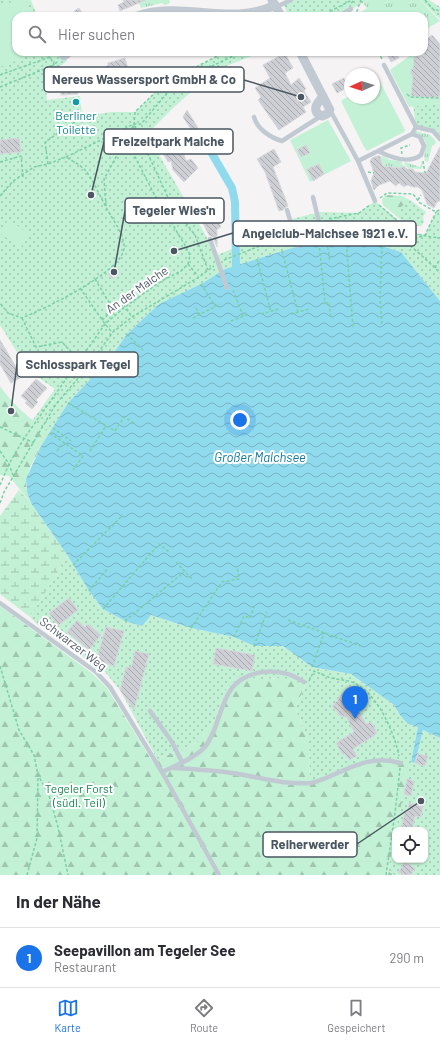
<!DOCTYPE html>
<html lang="de">
<meta charset="utf-8">
<style>
body{margin:0;font-family:Barlow,sans-serif;background:#f7f7f7;color:#2b2b33}
.controls{position:absolute;right:12px;bottom:12px;display:grid;overflow:hidden;border-radius:8px;box-shadow:0 1px 3px #0004}
.controls button{width:36px;height:36px;display:grid;place-items:center;padding:0;border:0;border-bottom:1px solid #e1e1e2;background:#fff;color:#2b2b33;font:20px sans-serif}
.compass{position:absolute;left:344px;top:68px;width:36px;height:36px;border-radius:50%;background:#fff;box-shadow:0 1px 3px #0004;rotate:267deg}
.you{position:absolute;left:240px;top:420px;width:14px;height:14px;margin:-10px;border:3px solid #fff;border-radius:50%;background:#1a73e8;box-shadow:0 0 0 6px #1a73e833}
.badge{display:grid;place-items:center;width:26px;height:26px;border-radius:50%;background:#1a73e8;color:#fff;font-size:13px;font-weight:700}
.pin{position:absolute;translate:-50% -33px;filter:drop-shadow(0 1px 2px #0008)}
.pin::after{content:'';position:absolute;top:21px;width:14px;height:12px;background:inherit;clip-path:polygon(0 0,100% 0,50% 100%)}
.list{margin:0;padding:0;list-style:none}
h2{display:flex;justify-content:space-between;align-items:center;height:52px;margin:0;padding:0 16px;font-size:17px}
h2 small{font-size:13px;font-weight:400;color:#7c7c81}
.list li{display:grid;grid-template-columns:26px 1fr auto;gap:12px;align-items:center;box-sizing:border-box;height:60px;padding:0 16px;border-top:1px solid #e1e1e2}
.list b{display:block;font-size:15px;white-space:nowrap}
.list p{margin:0;font-size:13px;white-space:nowrap;color:#7c7c81}
.list em{font-size:13px;font-style:normal;color:#7c7c81}
.icon{flex:none;width:22px;height:22px;fill:none;stroke:currentColor;stroke-width:2;stroke-linecap:round;stroke-linejoin:round}
.map{position:relative;flex:none;width:440px;height:875px;overflow:hidden}
.search{position:absolute;background:#fff;box-shadow:0 1px 3px #0004;left:12px;right:12px;top:12px;height:44px;display:flex;align-items:center;gap:10px;box-sizing:border-box;padding:0 14px;border-radius:12px;color:#7c7c81;font-size:15px}
.sheet{height:112px;background:#fff}
nav{display:flex;justify-content:space-around;align-items:center;box-sizing:border-box;height:56px;border-top:1px solid #e1e1e2;background:#fff;font-size:11px;color:#7c7c81}
nav a{display:grid;justify-items:center;gap:2px}
nav .on{color:#1a73e8}
.map>svg:first-child{display:block}
</style>
<div class="map">
<svg width="440" height="875" viewBox="0 0 440 875">
<defs>
<pattern id="grass-tufts" width="24" height="20" patternUnits="userSpaceOnUse"><rect width="24" height="20" fill="#c3f1d5"/><path d="M3 7l-1-3M5 7V3M7 7l1-3M15 17l-1-3M17 17v-4M19 17l1-3" fill="none" stroke="#a0c6b0"/></pattern>
<pattern id="forest-firs" width="22" height="20" patternUnits="userSpaceOnUse"><rect width="22" height="20" fill="#c3f1d5"/><path d="M5 1l3.5 6h-7zM16 11l3.5 6h-7z" fill="#a0c6b0"/></pattern>
<pattern id="wetland-marsh" width="20" height="14" patternUnits="userSpaceOnUse"><rect width="20" height="14" fill="#c3f1d5"/><path d="M1 5h8M5 5V1M11 12h8M15 12V8" fill="none" stroke="#a0c6b0"/></pattern>
<pattern id="park-dots" width="8" height="8" patternUnits="userSpaceOnUse"><rect width="8" height="8" fill="#c3f1d5"/><path d="M2 2h.1M6 6h.1" fill="none" stroke="#a0c6b0" stroke-width="1.8" stroke-linecap="round"/></pattern>
<pattern id="water-waves" width="16" height="10" patternUnits="userSpaceOnUse"><rect width="16" height="10" fill="#90daee"/><path d="M0 5q4-4 8 0t8 0" fill="none" stroke="#78b4c4"/></pattern>
<pattern id="building-back-hatch" width="6" height="6" patternUnits="userSpaceOnUse"><rect width="6" height="6" fill="#cdcfd5"/><path d="M-1 5l2 2M0 0l6 6M5-1l2 2" fill="none" stroke="#a8abb0"/></pattern>
</defs>
<rect width="100%" height="100%" fill="#f5f3f3"/>
<g fill="url(#grass-tufts)">
<path d="M138,0H169L170,1L169,4L164,5L162,3L141,8Z"/>
<path d="M368,0H420L440,21L424,30V16H362L360,13L367,8L363,3Z"/>
<path d="M416,131L430,135L435,140L436,143L432,146L428,162L425,161C422,149 433,140 415,133Z"/>
<path d="M381,156H383L390,160L401,161L403,166L400,168L385,166L384,168Z"/>
<path d="M422,161L423,166L421,169L408,168L404,164L405,162L420,167Z"/>
</g>
<g fill="url(#forest-firs)">
<path d="M386,195L402,196L410,200L407,203L401,220L383,205L382,199Z"/>
<path d="M0,386C14,406 30,419 50,433C42,445 30,464 27,478C24,486 28,495 31,503L9,476L0,475Z"/>
<path d="M0,606L93,674L107,688L152,761L189,747L199,741L216,717L224,692L239,676C247,677 255,679 262,679C281,679 289,674 305,687L295,708L309,741L310,784L369,763L411,762L396,830H395V837L388,871L395,875H0Z"/>
</g>
<path fill="url(#wetland-marsh)" d="M19,490L31,503L68,556L30,617L0,594V516Z"/>
<g fill="url(#park-dots)">
<path d="M0,0H31L37,16H16V52H61L67,61L45,78L47,100L80,96L82,116L112,112H135L165,83L225,52H262L216,70L174,107L147,134L217,255L268,234L292,219L320,212L359,213L375,201L412,233L425,235L436,212L440,209V301L401,252L382,246L346,239L327,238L282,251L225,269L201,284L159,304L127,334L111,357L68,403L50,433L32,421L55,389L29,371L0,325Z"/>
<path d="M291,0H368L339,16H289L283,4Z"/>
<path d="M420,0H429L440,7V19Z"/>
<path d="M440,103V139L433,131L416,126L413,106Z"/>
<path d="M410,200L426,212L423,217L424,222L421,226L410,225L409,228L401,220L399,209C402,205 406,204 410,200Z"/>
<path d="M68,556L89,591L103,609L125,621L151,615L191,628L234,637L254,646H283L312,667L351,674L394,705L400,715L418,727L411,762L415,763L423,730L440,738V875H395L388,871L395,837V860H425V830H396L410,763H368L310,784L309,741L295,708L305,687C289,675 280,679 262,679C255,679 247,677 239,676L224,692L216,717L199,741L189,747L157,759L120,690L105,672L38,625L30,617Z"/>
</g>
<g fill="#c3f1d5">
<path d="M17,0H26L32,16H16V52H39L0,67V6Z"/>
<path d="M411,55L440,56V103L409,107L390,70Z"/>
<path d="M378,78L405,130L404,132L367,151L363,145L341,101L350,95V98H374V80Z"/>
<path d="M328,120L351,161L310,182L290,140Z"/>
<path d="M9,219L30,236L20,248L0,233V230Z"/>
</g>
<path fill="url(#water-waves)" d="M327,238L346,239L382,246L401,252L440,301V738L423,730L415,763L411,762L418,727L408,724L400,715L394,705L351,674L312,667L283,646H254L234,637L191,628L151,615L142,626L125,621L103,609L89,591L68,556L31,503L27,492L26,479L40,448L68,403L111,357L127,334L159,304L201,284L225,269L282,251Z"/>
<g fill="none" stroke-linecap="round" stroke-linejoin="round">
<path stroke="#90daee" stroke-width="8" d="M204,140L232,188L235,202L236,266"/>
</g>
<g fill="url(#building-back-hatch)" stroke="#d7d9de">
<path d="M123,0H146L120,11L118,5L124,2Z"/>
<path d="M79,8L84,16H77L74,11Z"/>
<path d="M432,35L440,44V95L437,98L411,96L413,75H411V69H413L414,56H424V41Z"/>
<path d="M396,52L399,58L391,62L388,56Z"/>
<path d="M285,53L293,68L285,73L291,85L299,78L306,89L304,91L311,102L303,107L306,112L279,130L258,100L261,97L255,88L270,78L263,65Z"/>
<path d="M125,58L130,75L116,79L117,82L110,84L106,66L108,65V63Z"/>
<path d="M344,78L349,87L337,93L332,84Z"/>
<path d="M77,82L78,94L61,95L60,83Z"/>
<path d="M187,110L198,128L192,131L183,117Z"/>
<path d="M176,130L186,161L191,159L198,168L184,182L173,170L171,161L168,162L161,150L158,139L163,133Z"/>
<path d="M19,138L21,152L0,154V140Z"/>
<path d="M306,145L310,153L301,157L297,150Z"/>
<path d="M440,147V201L437,202L434,208L427,204L422,190L418,187H413L407,185L404,187L399,183L396,186L390,181L379,185L374,190L371,181L374,173L370,161L372,158L377,156H380L383,166L400,168L404,166L407,169H413L415,172L426,173Z"/>
<path d="M274,149L281,162L273,167L288,206L286,207L283,210L279,211L265,172L257,159Z"/>
<path d="M319,164L324,174L313,181L307,169Z"/>
<path d="M207,200L221,227L217,229V247L213,237L209,235L194,206Z"/>
<path d="M115,267L120,273L112,279L108,274Z"/>
<path d="M0,340L22,377L11,383L0,364Z"/>
<path d="M36,379L47,388L36,400L38,402L32,409L25,403L27,401L21,396Z"/>
<path d="M69,598L78,610L58,626L49,613Z"/>
<path d="M77,620L85,627L88,624L101,635L89,650L67,632Z"/>
<path d="M106,627L124,631L114,666L96,661Z"/>
<path d="M216,648L255,655L252,671L213,664Z"/>
<path d="M135,651L149,654L134,710L120,690L126,667L131,668Z"/>
<path d="M348,686L360,695L355,703L366,724L371,722L377,733L375,734V735L353,749L357,756L349,760L345,754L343,755L336,743L354,732L347,718L343,716H340L338,715L337,711L332,707Z"/>
<path d="M418,754L428,756L425,766L415,763Z"/>
<path d="M407,779L414,781L411,796L404,794Z"/>
<path d="M409,803L423,806L421,817L415,816L412,830H401L405,810L408,811Z"/>
<path d="M405,862L415,868L411,875H403L398,872Z"/>
</g>
<g fill="none" stroke-linecap="round" stroke-linejoin="round">
<g stroke="#7ad0a6" stroke-width="1.5" stroke-dasharray="3 2" stroke-linecap="butt">
<path d="M425,0L433,9L440,11"/>
<path d="M351,3L355,0"/>
<path d="M356,12L358,16"/>
<path d="M321,16L352,0"/>
<path d="M326,16L335,11"/>
<path d="M360,16L357,11L361,0"/>
<path d="M378,52L382,59"/>
<path d="M0,75L50,57L54,65"/>
<path d="M0,87L54,65L58,61"/>
<path d="M407,94L410,97L438,98L440,97"/>
<path d="M135,126L171,204L195,235L208,270"/>
<path d="M402,154L401,148L410,145"/>
<path d="M66,157L134,124H141L169,91L214,65L242,52"/>
<path d="M423,161L425,173"/>
<path d="M0,162L21,156L23,177"/>
<path d="M48,164L45,142L84,116"/>
<path d="M368,172L374,173"/>
<path d="M0,196L13,181L34,167L48,164L66,157C72,161 79,164 84,169C90,174 102,200 107,209C113,220 124,234 124,247C125,271 42,310 22,318L8,313L0,303"/>
<path d="M380,198L387,193L413,194L420,203L436,212L440,209"/>
<path d="M418,200L421,195"/>
<path d="M379,205L412,233L431,237L440,238"/>
<path d="M106,206L104,179L133,126"/>
<path d="M329,219L359,213L370,205"/>
<path d="M325,221C345,219 389,231 405,242C417,251 429,262 440,273"/>
<path d="M298,226L314,222"/>
<path d="M346,239L353,327"/>
<path d="M327,242L330,262"/>
<path d="M405,242L425,235L436,212"/>
<path d="M319,243L325,303H329L331,318"/>
<path d="M382,246L380,300L382,325"/>
<path d="M282,251L298,312"/>
<path d="M257,259L271,312"/>
<path d="M224,260L270,242L287,230"/>
<path d="M188,264L198,276"/>
<path d="M435,268L440,259"/>
<path d="M95,279L113,309"/>
<path d="M201,284L215,306"/>
<path d="M80,288L105,324L112,332"/>
<path d="M233,290L243,316"/>
<path d="M196,308L200,315"/>
<path d="M261,314L279,309"/>
<path d="M291,314L309,309"/>
<path d="M22,318L36,347L62,342L86,368"/>
<path d="M193,318L220,304"/>
<path d="M102,320L122,302L132,317"/>
<path d="M231,321L249,314"/>
<path d="M127,334L144,351"/>
<path d="M68,403L115,431L124,417L134,423"/>
<path d="M0,427L34,443"/>
<path d="M53,428L71,441"/>
<path d="M50,433L83,456L73,470"/>
<path d="M0,451L9,464L13,475"/>
<path d="M57,451L64,442"/>
<path d="M90,451L106,426"/>
<path d="M0,485L9,464L23,440L105,324L125,307L160,282L181,271L188,264L190,255L186,247L153,192L132,151L135,112L165,83L225,52"/>
<path d="M0,503L4,492L56,404L86,369L113,332L132,317L199,277L214,266"/>
<path d="M176,562L192,579"/>
<path d="M73,565L123,515"/>
<path d="M89,591L108,568"/>
<path d="M103,609L159,544L169,552"/>
<path d="M288,620L361,646"/>
<path d="M125,621L184,572"/>
<path d="M191,628L222,582L239,579L237,566"/>
<path d="M234,637L244,616L250,618L254,607"/>
<path d="M254,646L267,612"/>
<path d="M0,666L19,730L34,755L38,775L49,795L58,827L68,875"/>
<path d="M312,667L324,633"/>
<path d="M309,681L314,671C319,673 325,676 331,678C340,680 350,680 358,685C378,696 395,734 399,756"/>
<path d="M27,875L37,838L38,776"/>
<path d="M386,875L395,813L400,768"/>
</g>
<g stroke="#c1cad2" stroke-width="4.5">
<path d="M276,7L291,0"/>
<path d="M339,16L351,9"/>
<path d="M384,65L416,127"/>
<path d="M330,110L358,161"/>
<path d="M254,117C257,129 271,138 282,141L321,116"/>
<path d="M412,134L416,127L433,131L440,139"/>
<path d="M313,197L323,239"/>
<path d="M375,201L358,161L412,134L420,137L424,146L421,155C409,165 390,157 378,151"/>
<path d="M287,210L298,246"/>
<path d="M210,239L227,288"/>
<path d="M0,603L96,672L110,687L162,772L219,875"/>
<path d="M150,711L172,742L182,762"/>
<path d="M171,768C191,769 212,770 232,773C258,777 284,785 310,783C318,782 326,778 333,775C355,765 376,755 400,763"/>
<path d="M162,772C175,766 195,758 205,747C209,742 212,735 215,728C225,700 228,677 263,672C279,670 291,673 304,682"/>
</g>
<g stroke="#c1cad2" stroke-width="9">
<path d="M272,0L281,16"/>
<path d="M137,16C182,0 232,27 275,5"/>
<path d="M300,52L330,110L327,114L322,116L317,113C313,106 319,102 323,96"/>
<path d="M64,56L69,52"/>
</g>
<path stroke="#7ad0a6" stroke-width="1.5" stroke-dasharray="3 2" stroke-linecap="butt" d="M288,229L296,226"/>
</g>
<circle fill="#0f9aa8" stroke="#fff" stroke-width="1.5" cx="76" cy="102" r="4"/>
<g text-anchor="middle" stroke-width="4" stroke-linejoin="round" paint-order="stroke">
<g font-size="12" fill="#0d838f" stroke="#fff">
<text x="76" y="120">Berliner<tspan x="76" dy="14">Toilette</tspan></text>
</g>
<g font-size="12" fill="#4a5661" stroke="#fff">
<text transform="translate(137 290) rotate(-35)" y="4">An der Malche</text>
<text transform="translate(73 644) rotate(37)" y="4">Schwarzer Weg</text>
</g>
<g font-size="12" fill="#17864f" stroke="#fff">
<text x="79" y="793">Tegeler Forst<tspan x="79" dy="14">(südl. Teil)</tspan></text>
</g>
<g font-size="13" font-style="italic" fill="#0c7c9b" stroke="#fff">
<text x="260" y="462">Großer Malchsee</text>
</g>
</g>
<path fill="none" stroke="#4a5661" stroke-width="1.5" d="M301 97L244 80M91 195L104 142M114 272L125 211M174 251L233 233M11 411L17 364M421 801L357 844"/>
<g fill="#4a5661" stroke="#fff" stroke-width="1.5">
<circle cx="301" cy="97" r="4"/>
<circle cx="91" cy="195" r="4"/>
<circle cx="114" cy="272" r="4"/>
<circle cx="174" cy="251" r="4"/>
<circle cx="11" cy="411" r="4"/>
<circle cx="421" cy="801" r="4"/>
</g>
<g fill="#fff" stroke="#4a5661" stroke-width="1.5">
<rect x="44" y="67" width="200" height="25" rx="4"/>
<rect x="104" y="129" width="129" height="25" rx="4"/>
<rect x="125" y="198" width="99" height="25" rx="4"/>
<rect x="233" y="221" width="183" height="25" rx="4"/>
<rect x="17" y="352" width="121" height="25" rx="4"/>
<rect x="263" y="832" width="94" height="25" rx="4"/>
</g>
<g font-size="13" text-anchor="middle" font-weight="bold" fill="#4a5661">
<text x="144" y="84">Nereus Wassersport GmbH &amp; Co</text>
<text x="168" y="146">Freizeitpark Malche</text>
<text x="174" y="215">Tegeler Wies'n</text>
<text x="325" y="238">Angelclub-Malchsee 1921 e.V.</text>
<text x="78" y="369">Schlosspark Tegel</text>
<text x="310" y="849">Reiherwerder</text>
</g>
</svg>
<div class="controls">
<button><svg class="icon" aria-label="locate" viewBox="0 0 24 24"><circle cx="12" cy="12" r="6"/><path d="M12 2v4M12 18v4M2 12h4M18 12h4"/></svg></button>
</div>
<svg class="compass" viewBox="-18 -18 36 36"><path d="M0-13l5 13h-10z" fill="#e53935"/><path d="M0 13l5-13h-10z" fill="#7c7c81"/></svg>
<div class="you"></div>
<div class="pin badge" style="left:355px;top:719px">1</div>
<div class="search"><svg class="icon" aria-label="search" viewBox="0 0 24 24"><circle cx="10" cy="10" r="6"/><path d="M15 15l6 6"/></svg>Hier suchen</div>
</div>
<section class="sheet">
<h2>In der Nähe<small></small></h2>
<ul class="list">
<li><span class="badge">1</span><div><b>Seepavillon am Tegeler See</b><p>Restaurant</p></div><em>290 m</em></li>
</ul>
</section>
<nav>
<a class="on"><svg class="icon" aria-label="map" viewBox="0 0 24 24"><path d="M3 6l6-2 6 2 6-2v14l-6 2-6-2-6 2zM9 4v14M15 6v14"/></svg>Karte</a>
<a><svg class="icon" aria-label="directions" viewBox="0 0 24 24"><path d="M12 3l9 9-9 9-9-9zM9 14v-3h6M13 9l2 2-2 2"/></svg>Route</a>
<a><svg class="icon" aria-label="saved" viewBox="0 0 24 24"><path d="M7 4h10v16l-5-4-5 4z"/></svg>Gespeichert</a>
</nav>
